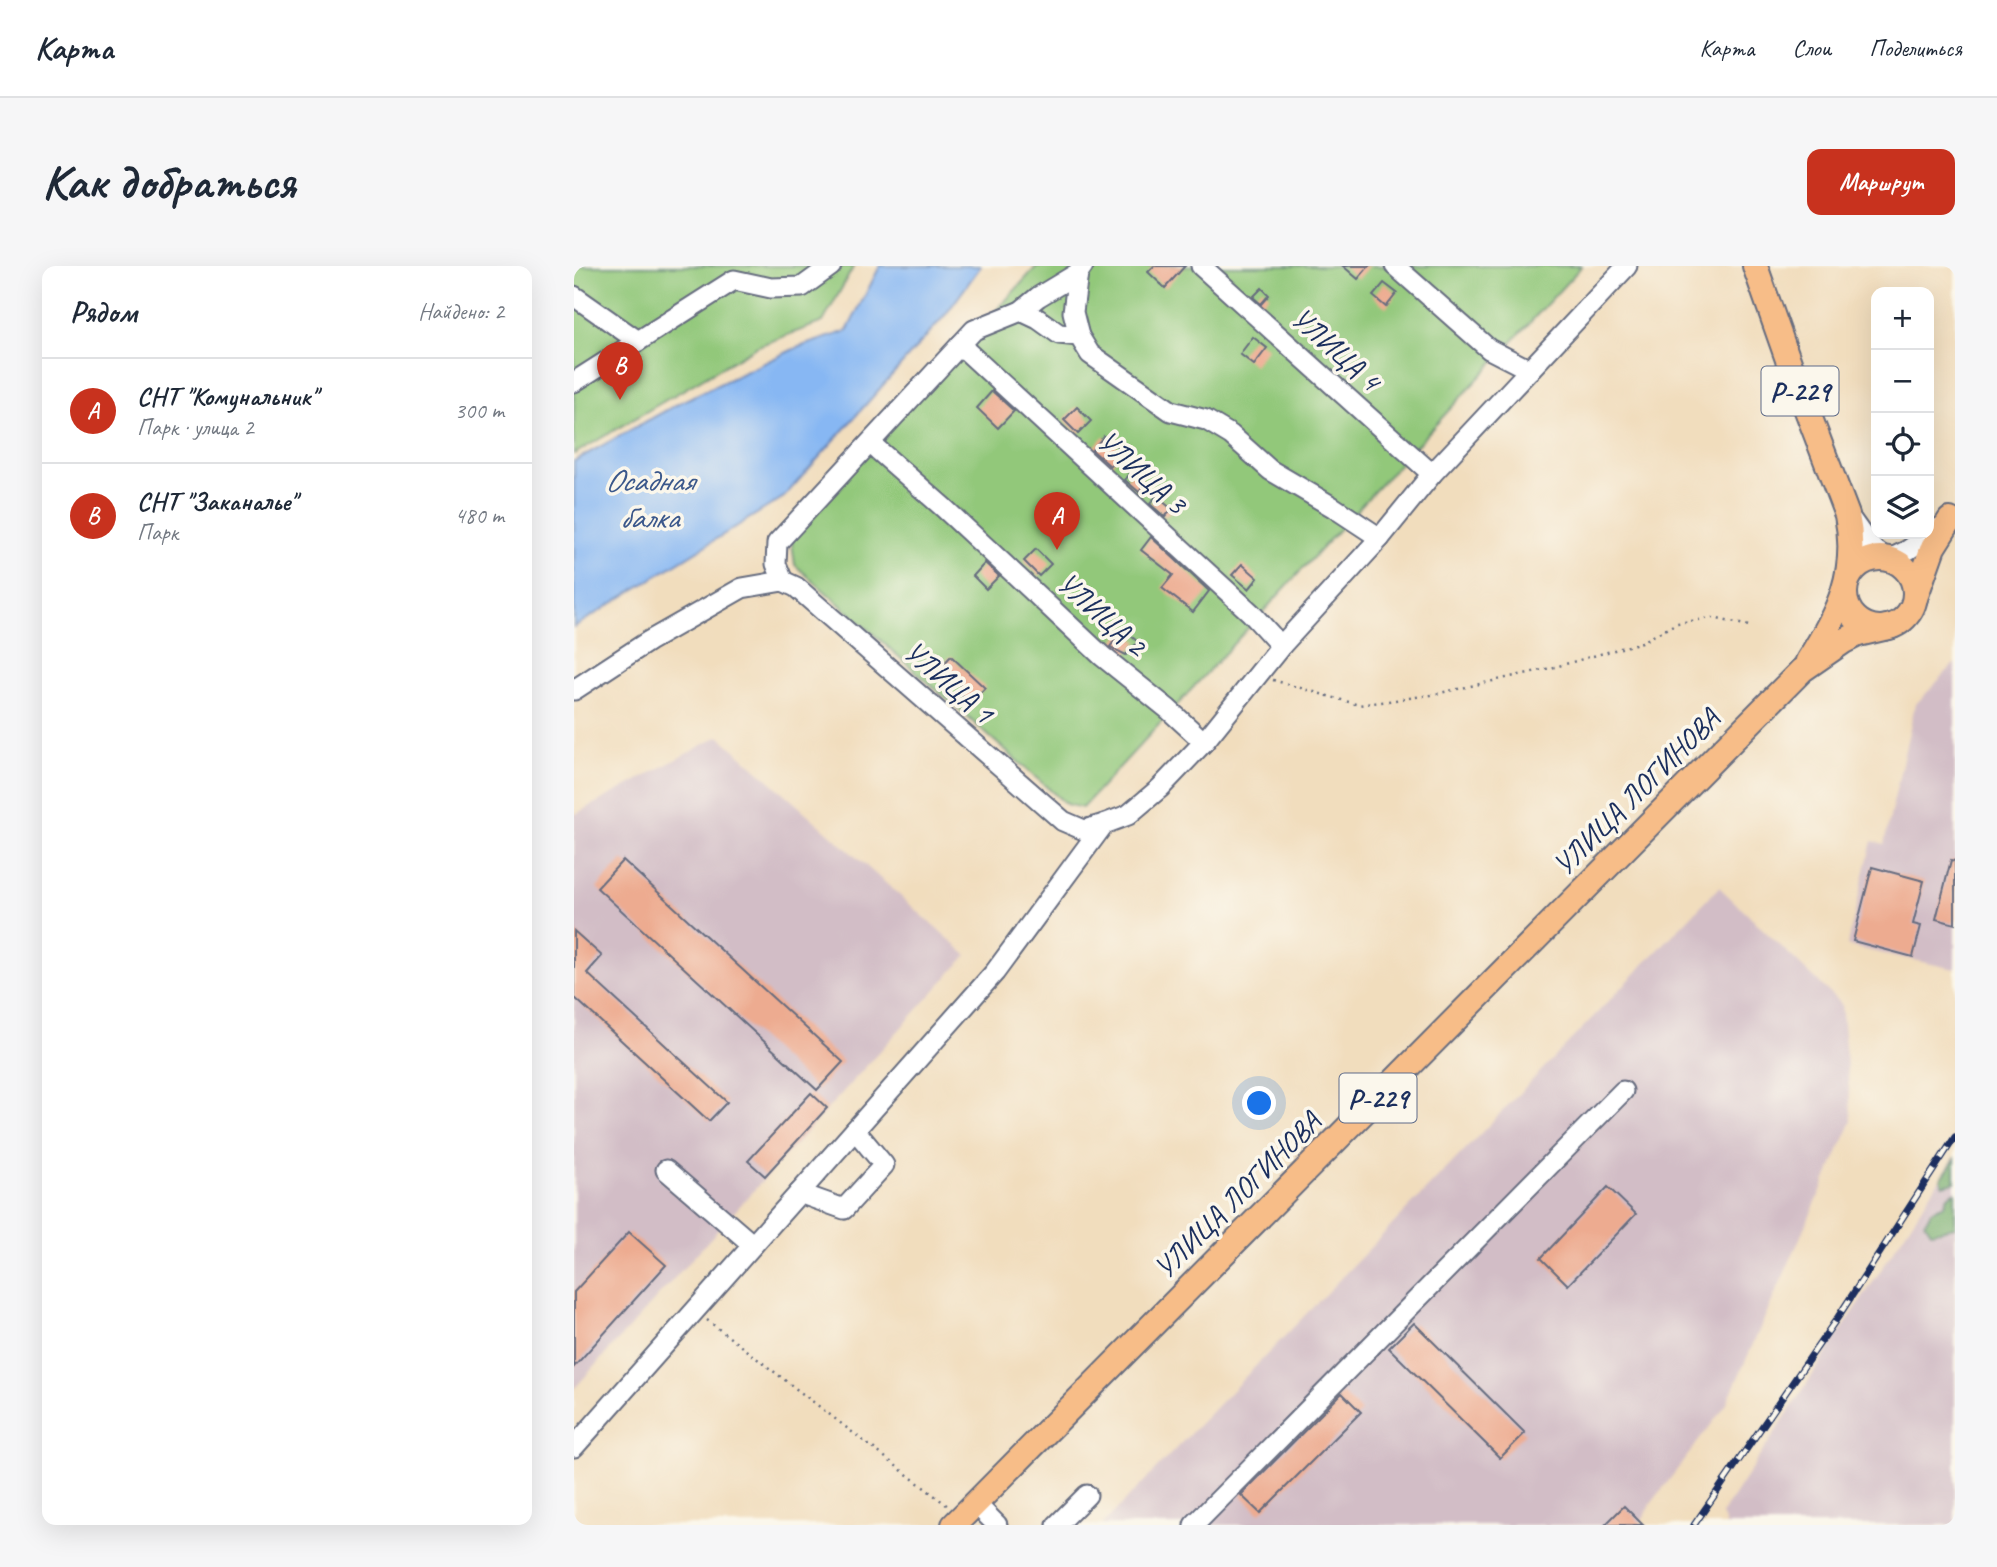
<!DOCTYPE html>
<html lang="ru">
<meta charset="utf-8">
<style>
body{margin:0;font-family:Caveat,sans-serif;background:#f6f6f7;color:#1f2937}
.controls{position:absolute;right:21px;top:21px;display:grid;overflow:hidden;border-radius:14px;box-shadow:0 7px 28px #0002}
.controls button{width:63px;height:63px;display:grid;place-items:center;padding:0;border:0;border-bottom:2px solid #e0e1e3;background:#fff;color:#1f2937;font:35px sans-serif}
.you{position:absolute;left:686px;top:838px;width:24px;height:24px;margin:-18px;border:5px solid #fff;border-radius:50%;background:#1a73e8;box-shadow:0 0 0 10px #1a73e833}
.badge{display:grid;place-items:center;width:46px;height:46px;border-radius:50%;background:#c8321e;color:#fff;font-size:23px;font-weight:700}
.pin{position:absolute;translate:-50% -58px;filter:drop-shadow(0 2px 4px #0008)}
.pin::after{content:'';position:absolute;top:37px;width:24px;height:21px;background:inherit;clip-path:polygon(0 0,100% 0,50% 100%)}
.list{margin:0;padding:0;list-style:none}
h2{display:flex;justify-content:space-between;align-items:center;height:91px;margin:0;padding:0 28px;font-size:30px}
h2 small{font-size:23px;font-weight:400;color:#747a83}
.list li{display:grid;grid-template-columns:46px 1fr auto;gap:21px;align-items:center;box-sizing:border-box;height:105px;padding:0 28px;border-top:2px solid #e0e1e3}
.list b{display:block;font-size:26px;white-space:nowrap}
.list p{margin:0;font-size:23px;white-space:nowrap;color:#747a83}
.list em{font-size:23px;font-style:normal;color:#747a83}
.icon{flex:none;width:38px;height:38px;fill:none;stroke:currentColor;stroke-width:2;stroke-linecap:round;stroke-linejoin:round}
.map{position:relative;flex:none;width:1381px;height:1259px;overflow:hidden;border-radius:14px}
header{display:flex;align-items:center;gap:42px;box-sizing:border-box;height:98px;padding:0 35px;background:#fff;border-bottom:2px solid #e0e1e3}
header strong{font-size:33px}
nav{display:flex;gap:38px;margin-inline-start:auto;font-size:24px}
.intro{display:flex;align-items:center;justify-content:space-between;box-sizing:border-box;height:168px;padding:0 42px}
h1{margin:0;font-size:49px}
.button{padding:18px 32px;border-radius:14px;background:#c8321e;color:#fff;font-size:24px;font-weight:700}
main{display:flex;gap:42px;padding:0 42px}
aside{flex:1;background:#fff;border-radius:14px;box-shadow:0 7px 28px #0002}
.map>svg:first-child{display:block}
</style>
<header>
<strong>Карта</strong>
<nav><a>Карта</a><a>Слои</a><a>Поделиться</a></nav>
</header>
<div class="intro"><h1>Как добраться</h1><a class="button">Маршрут</a></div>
<main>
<aside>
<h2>Рядом<small>Найдено: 2</small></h2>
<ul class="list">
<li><span class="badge">A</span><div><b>СНТ &quot;Комунальник&quot;</b><p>Парк · улица 2</p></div><em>300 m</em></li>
<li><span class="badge">B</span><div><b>СНТ &quot;Заканалье&quot;</b><p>Парк</p></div><em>480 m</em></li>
</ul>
</aside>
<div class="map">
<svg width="1381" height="1259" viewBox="0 0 1381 1259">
<rect width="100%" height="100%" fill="#fbf7ec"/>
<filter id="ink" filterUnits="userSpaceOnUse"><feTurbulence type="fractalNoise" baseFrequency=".0143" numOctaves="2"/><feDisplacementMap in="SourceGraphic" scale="14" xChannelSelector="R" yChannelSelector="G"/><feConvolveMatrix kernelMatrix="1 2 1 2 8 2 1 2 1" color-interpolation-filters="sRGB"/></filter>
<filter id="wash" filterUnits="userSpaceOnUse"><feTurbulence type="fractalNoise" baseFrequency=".00686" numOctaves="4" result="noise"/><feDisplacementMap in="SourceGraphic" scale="28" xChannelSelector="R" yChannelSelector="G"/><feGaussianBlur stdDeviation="1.57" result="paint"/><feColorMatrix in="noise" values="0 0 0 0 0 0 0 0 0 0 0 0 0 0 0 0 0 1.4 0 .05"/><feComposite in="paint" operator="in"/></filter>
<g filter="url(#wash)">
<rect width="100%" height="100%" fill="#f1ddbd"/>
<g fill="#d2bdc6">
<path d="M1381,397V703L1273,680L1298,575L1310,578L1341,439Z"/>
<path d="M145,470L393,689L0,1123V549Z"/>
<path d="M1145,621L1267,738L1278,855L1152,1139L1077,1238L1065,1259H528Z"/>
<path d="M1381,890V1259H1152L1148,1248Z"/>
</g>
<g fill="#92c87a" stroke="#567c6c" stroke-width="2">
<path d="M0,0H280L249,56L184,80L0,188Z"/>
<path d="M463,0H1008L508,542L492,538L221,299L217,270Z"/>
</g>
<g fill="#75ac6a" stroke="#486e64" stroke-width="2">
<path d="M1381,893V916L1369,919L1367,913Z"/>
<path d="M1381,926V961L1357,966L1351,957L1357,945L1370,939L1374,930Z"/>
</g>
<path fill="#87b7f3" stroke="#5173a8" stroke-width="2" d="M306,0H407L372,48L210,231L0,361V195L109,135L222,82L273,65Z"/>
<g id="blocks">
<g fill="#edab90">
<path d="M580,0H611L591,22L574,6Z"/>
<path d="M769,0H795L784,13Z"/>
<path d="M810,17L823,27L812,41L799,30Z"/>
<path d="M688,22L695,29L687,38L679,31Z"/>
<path d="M679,71L693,82L680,99L666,88Z"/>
<path d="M418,125L440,145L424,162L403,142Z"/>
<path d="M503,141L517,155L504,168L490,154Z"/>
<path d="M530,170L549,185L536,200L518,184Z"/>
<path d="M558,205L572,216L565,226L551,214Z"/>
<path d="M582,230L598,243L591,251L576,238Z"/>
<path d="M577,271L635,325L619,346L588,322L599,309L567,284Z"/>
<path d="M462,283L477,298L465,310L450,295Z"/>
<path d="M411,297L425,310L412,323L399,310Z"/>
<path d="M668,298L684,312L675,323L658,309Z"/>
<path d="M549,363L564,376L552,389L536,381Z"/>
<path d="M377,390L411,422L396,437L385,427L390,422L366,402Z"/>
<path d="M49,594L269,796L243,824L23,622Z"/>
<path d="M1377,594L1381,595V658L1362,653Z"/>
<path d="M1298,601L1350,615L1339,658L1347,660L1339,691L1279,675Z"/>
<path d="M0,665L28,690L13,707L153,836L135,855L0,731Z"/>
<path d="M237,827L253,842L191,910L174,895Z"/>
<path d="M1034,921L1062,948L994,1019L967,992Z"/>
<path d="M55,966L92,999L0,1101V1026Z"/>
<path d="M840,1057L951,1167L926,1192L815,1082Z"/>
<path d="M768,1127L787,1146L686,1247L667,1229Z"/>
<path d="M1050,1240L1069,1259H1031Z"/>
</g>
</g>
</g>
<g filter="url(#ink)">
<use href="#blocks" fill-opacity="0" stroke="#666c7f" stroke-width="2"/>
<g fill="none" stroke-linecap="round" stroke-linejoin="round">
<g stroke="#666c7f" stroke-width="23">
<g id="minor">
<path d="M627,0L858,208"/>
<path d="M821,0L915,83L956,104"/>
<path d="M0,30L64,75"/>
<path d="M447,45L464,53L485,68L505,70L499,46L504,7"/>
<path d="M505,70L516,88L597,145L632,154L657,169L696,204L759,241L806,272"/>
<path d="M386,79L677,347L707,380"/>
<path d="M0,116L160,14L197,22L228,21L257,0"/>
<path d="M296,177L370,242L528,390L594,443L630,476"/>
<path d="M1274,249L1296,280L1314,294L1334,284L1367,261"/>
<path d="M209,315L202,298L203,277L400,64L447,45L464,31L504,7L509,0"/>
<path d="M0,424L75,375L168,322L209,315L222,321L489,555L510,564L530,558L554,549L586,522L630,476L707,380L806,272L858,208L1053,0"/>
<path d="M92,904L179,979"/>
<path d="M225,927L270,943L310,899L281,864"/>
<path d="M0,1181L421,706L530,558"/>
<path d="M401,1237L423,1259"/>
<path d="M483,1259L513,1229"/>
<path d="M620,1259L1049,825"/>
</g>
</g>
<g stroke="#666c7f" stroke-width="28">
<g id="major">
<path d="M1181,0L1218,105L1273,249C1285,306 1264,348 1234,395"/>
<circle cx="1306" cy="327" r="35"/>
<path d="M1341,332L1359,281L1376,254"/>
<path d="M380,1259L1228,404L1270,375L1284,368L1318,360"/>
</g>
</g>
<g stroke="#666c7f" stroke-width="2.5" stroke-dasharray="2 5" stroke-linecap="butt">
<path d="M699,414L785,439L857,429L981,401L1068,376L1103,357L1139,352L1175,360"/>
<path d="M133,1054L374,1240"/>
</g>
<use href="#minor" stroke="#fff" stroke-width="19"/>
<use href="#major" stroke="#f7bd88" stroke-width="24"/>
<g stroke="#1b2f5e" stroke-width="7">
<path id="rail" d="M1120,1259L1264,1051L1381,871"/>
</g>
<use href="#rail" stroke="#fbf7ec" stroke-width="4.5" stroke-dasharray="13" stroke-linecap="butt"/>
</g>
</g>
<g text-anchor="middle" stroke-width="7" stroke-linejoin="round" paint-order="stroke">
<g fill="#fbf7ec" stroke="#5e6b89" stroke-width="2">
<rect x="1187.5" y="100.5" width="77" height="49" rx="5"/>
<rect x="765.5" y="807.5" width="77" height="49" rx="5"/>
</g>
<g font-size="28" font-weight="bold" fill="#1b2f5e">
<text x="1226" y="135">Р-229</text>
<text x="804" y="842">Р-229</text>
</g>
<g font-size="30" fill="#1b2f5e" stroke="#fbf7ec">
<text transform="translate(762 83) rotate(42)" y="10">УЛИЦА 4</text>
<text transform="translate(568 206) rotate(42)" y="10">УЛИЦА 3</text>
<text transform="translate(528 348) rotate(42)" y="10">УЛИЦА 2</text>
<text transform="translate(375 416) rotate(41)" y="10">УЛИЦА 1</text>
<text transform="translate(1062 526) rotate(-45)" y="10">УЛИЦА ЛОГИНОВА</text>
<text transform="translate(663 929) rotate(-45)" y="10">УЛИЦА ЛОГИНОВА</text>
</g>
<g font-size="32" font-style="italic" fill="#3b588b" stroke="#fbf7ec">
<text x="75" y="225">Осадная<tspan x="75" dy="37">балка</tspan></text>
</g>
</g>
</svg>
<div class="controls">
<button>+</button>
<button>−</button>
<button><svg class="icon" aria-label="locate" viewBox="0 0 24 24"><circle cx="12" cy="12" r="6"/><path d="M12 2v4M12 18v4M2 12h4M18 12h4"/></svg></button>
<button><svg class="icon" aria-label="layers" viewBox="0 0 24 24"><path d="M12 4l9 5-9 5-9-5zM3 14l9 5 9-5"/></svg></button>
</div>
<div class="you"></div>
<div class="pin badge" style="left:483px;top:284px">A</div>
<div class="pin badge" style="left:46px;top:134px">B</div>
</div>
</main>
